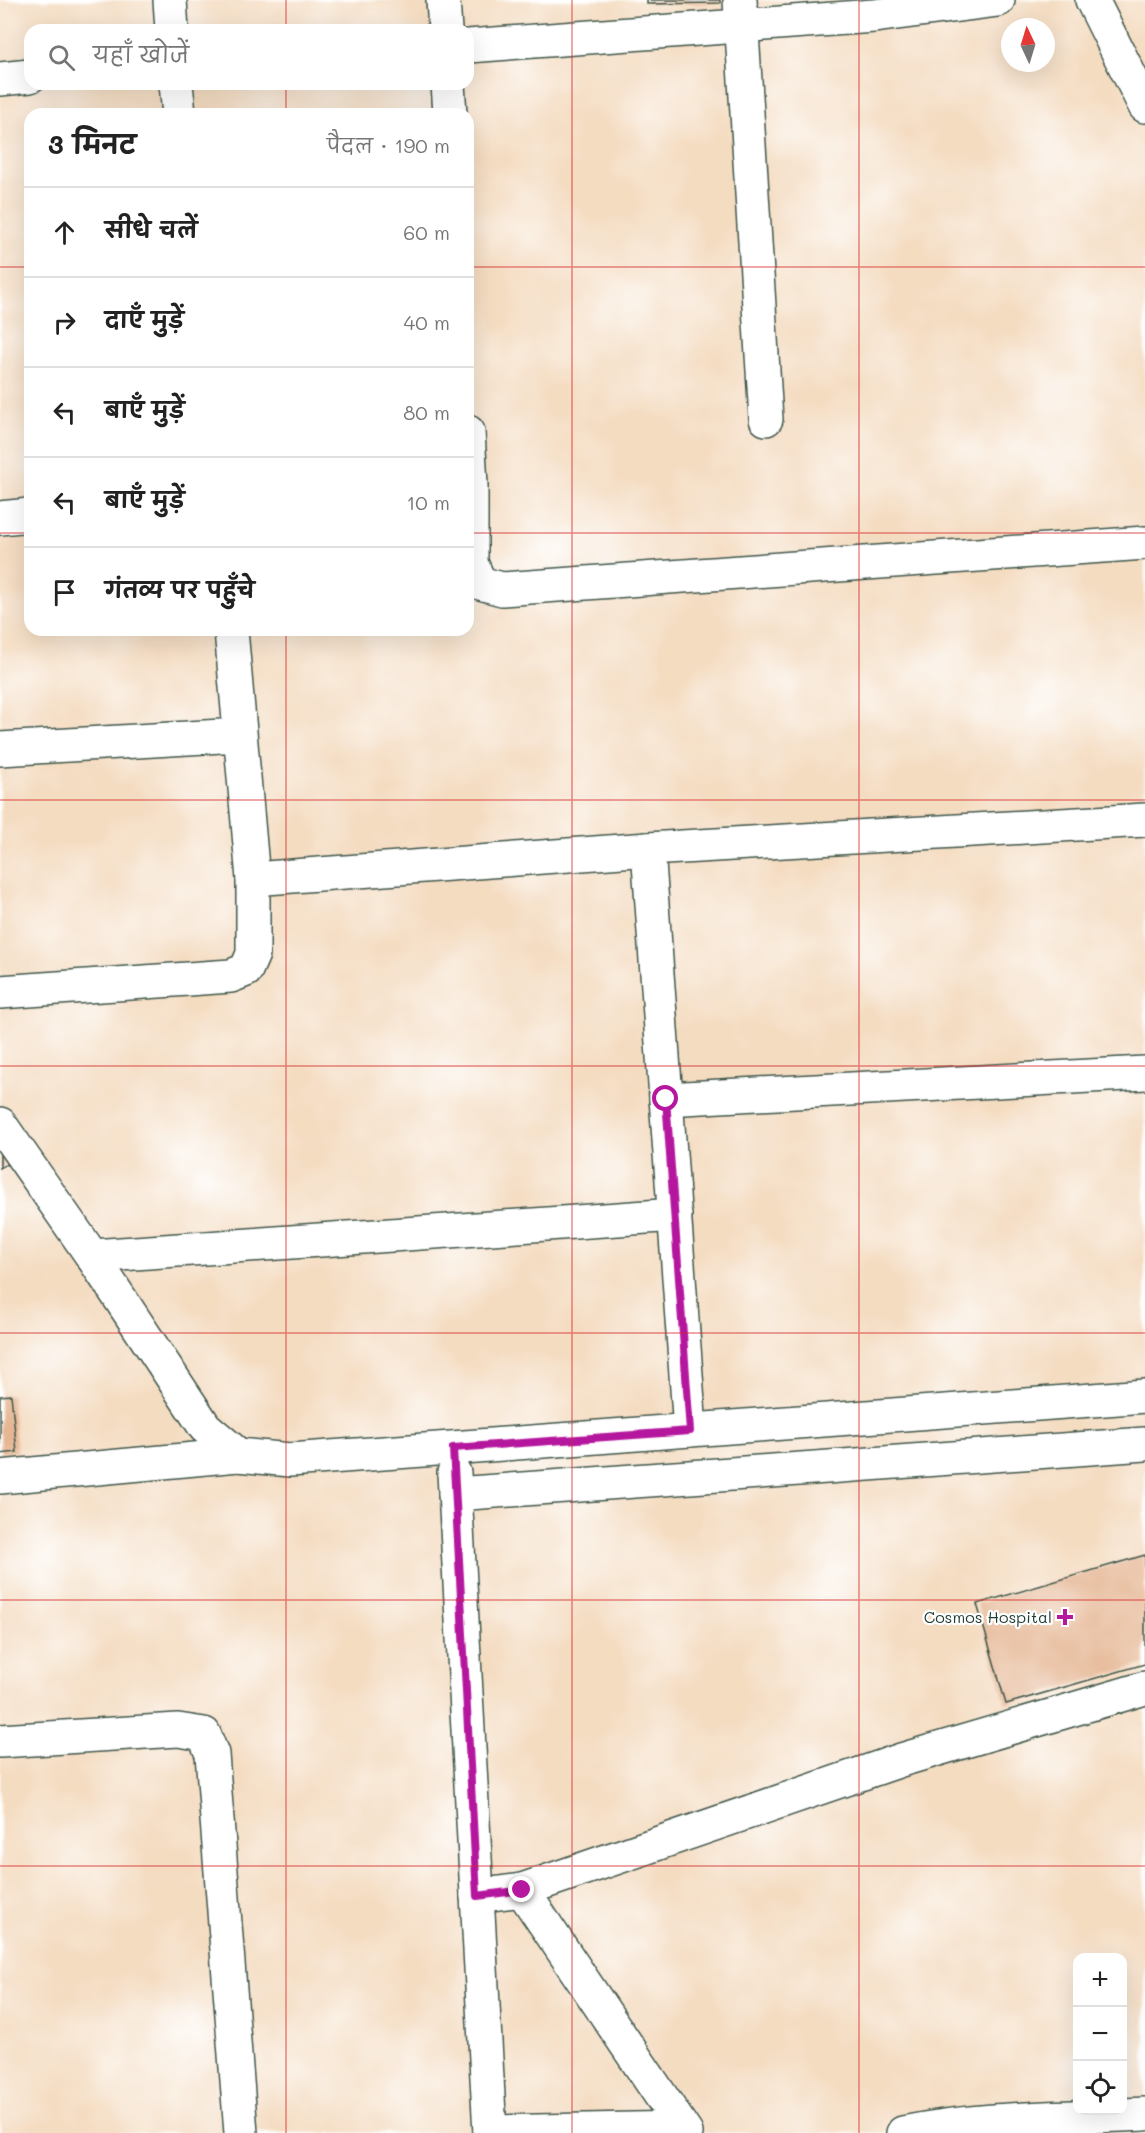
<!DOCTYPE html>
<html lang="hi">
<meta charset="utf-8">
<style>
body{margin:0;font-family:Mali,"Playpen Sans Deva",sans-serif;background:#f6f6f6;color:#222}
.controls{position:absolute;right:18px;bottom:18px;display:grid;overflow:hidden;border-radius:12px;box-shadow:0 6px 24px #0002}
.controls button{width:54px;height:54px;display:grid;place-items:center;padding:0;border:0;border-bottom:2px solid #e0e0e0;background:#fff;color:#222;font:30px sans-serif}
.compass{position:absolute;left:1001px;top:18px;width:54px;height:54px;border-radius:50%;background:#fff;box-shadow:0 6px 24px #0002;rotate:356deg}
.stop{position:absolute;width:18px;height:18px;margin:-14px;border:4px solid #b5179e;border-radius:50%;background:#fff}
.stop.end{background:#b5179e;border-color:#fff;box-shadow:0 2px 6px #0008}
.list{margin:0;padding:0;list-style:none}
h2{display:flex;justify-content:space-between;align-items:center;height:78px;margin:0;padding:0 24px;font-size:26px}
h2 small{font-size:20px;font-weight:400;color:#767676}
.list li{display:grid;grid-template-columns:39px 1fr auto;gap:18px;align-items:center;box-sizing:border-box;height:90px;padding:0 24px;border-top:2px solid #e0e0e0}
.list b{display:block;font-size:22px;white-space:nowrap}
.list em{font-size:20px;font-style:normal;color:#767676}
.icon{flex:none;width:33px;height:33px;fill:none;stroke:currentColor;stroke-width:2;stroke-linecap:round;stroke-linejoin:round}
.map{position:relative;flex:none;width:1145px;height:2133px;overflow:hidden}
.search{position:absolute;background:#fff;box-shadow:0 6px 24px #0002;left:24px;top:24px;width:450px;height:66px;display:flex;align-items:center;gap:15px;box-sizing:border-box;padding:0 21px;border-radius:18px;color:#767676;font-size:22px}
.panel{position:absolute;background:#fff;box-shadow:0 6px 24px #0002;left:24px;top:108px;width:450px;height:528px;border-radius:18px}
.map>svg:first-child{display:block}
</style>
<div class="map">
<svg width="1145" height="2133" viewBox="0 0 1145 2133">
<rect width="100%" height="100%" fill="#fff"/>
<filter id="ink" filterUnits="userSpaceOnUse"><feTurbulence type="fractalNoise" baseFrequency=".0167" numOctaves="2"/><feDisplacementMap in="SourceGraphic" scale="12" xChannelSelector="R" yChannelSelector="G"/><feConvolveMatrix kernelMatrix="1 2 1 2 8 2 1 2 1" color-interpolation-filters="sRGB"/></filter>
<filter id="wash" filterUnits="userSpaceOnUse"><feTurbulence type="fractalNoise" baseFrequency=".008" numOctaves="4" result="noise"/><feDisplacementMap in="SourceGraphic" scale="24" xChannelSelector="R" yChannelSelector="G"/><feGaussianBlur stdDeviation="1.35" result="paint"/><feColorMatrix in="noise" values="0 0 0 0 0 0 0 0 0 0 0 0 0 0 0 0 0 1.4 0 .05"/><feComposite in="paint" operator="in"/></filter>
<g filter="url(#wash)">
<rect width="100%" height="100%" fill="#f4dcc1"/>
<g id="blocks">
<g fill="#e5b693">
<path d="M647,0H720V3L647,4Z"/>
<path d="M0,1152L7,1164L0,1168Z"/>
<path d="M11,1395L17,1452L0,1454V1396Z"/>
<path d="M1145,1555V1664L1006,1704L977,1604Z"/>
</g>
</g>
</g>
<g filter="url(#ink)">
<use href="#blocks" fill-opacity="0" stroke="#3f5549" stroke-width="1.5"/>
<g fill="none" stroke-linecap="round" stroke-linejoin="round">
<g stroke="#3f5549" stroke-width="36">
<g id="minor">
<path d="M170,0L172,30"/>
<path d="M443,0L445,30"/>
<path d="M740,0L766,419"/>
<path d="M1092,0L1145,106"/>
<path d="M468,46L874,16L998,0"/>
<path d="M0,79L30,76"/>
<path d="M176,84L179,114"/>
<path d="M448,84L450,114"/>
<path d="M468,432L471,485V563L480,583L502,589L1145,543"/>
<path d="M0,518L30,515"/>
<path d="M0,749L239,735"/>
<path d="M648,849L690,1430"/>
<path d="M253,879L648,849L1145,820"/>
<path d="M0,992L231,976L246,970L253,954V879L231,630"/>
<path d="M666,1099L1145,1073"/>
<path d="M0,1124L92,1256L205,1427L238,1455"/>
<path d="M92,1256L675,1215"/>
<path d="M454,1473L490,2133"/>
<path d="M0,1477L238,1455L290,1460L1145,1396"/>
<path d="M455,1494L1145,1444"/>
<path d="M0,1741L178,1730L204,1734L212,1754L241,2133"/>
<path d="M522,1890L686,2133"/>
<path d="M477,1896L522,1890L901,1760L1145,1688"/>
<path d="M490,2132L682,2128"/>
<path d="M903,2133C982,2117 1065,2118 1145,2114"/>
</g>
</g>
<use href="#minor" stroke="#fff" stroke-width="33"/>
</g>
</g>
<g fill="none" stroke-linecap="round" stroke-linejoin="round" filter="url(#ink)">
<path stroke="#b5179e" stroke-width="8" d="M522,1890L477,1896L453,1448L690,1431L666,1099"/>
</g>
<path fill="none" stroke="#d62828" stroke-width="1.5" stroke-opacity="0.55" d="M286,0V30M572,0V2133M859,0V2133M286,84V114M0,267H30M468,267H1145M0,533H30M468,533H1145M286,630V2133M0,800H1145M0,1066H1145M0,1333H1145M0,1600H1145M0,1866H1145"/>
<path fill="#b5179e" stroke="#fff" stroke-width="2" d="M1062 1608h6v6h6v6h-6v6h-6v-6h-6v-6h6z"/>
<g text-anchor="middle" stroke-width="4.5" stroke-linejoin="round" paint-order="stroke">
<g font-size="16" fill="#1f3d34" stroke="#fff" text-anchor="end">
<text x="1052" y="1623">Cosmos Hospital</text>
</g>
</g>
</svg>
<div class="controls">
<button>+</button>
<button>−</button>
<button><svg class="icon" aria-label="locate" viewBox="0 0 24 24"><circle cx="12" cy="12" r="6"/><path d="M12 2v4M12 18v4M2 12h4M18 12h4"/></svg></button>
</div>
<svg class="compass" viewBox="-18 -18 36 36"><path d="M0-13l5 13h-10z" fill="#e53935"/><path d="M0 13l5-13h-10z" fill="#767676"/></svg>
<div class="stop" style="left:666px;top:1099px"></div>
<div class="stop end" style="left:522px;top:1890px"></div>
<div class="search"><svg class="icon" aria-label="search" viewBox="0 0 24 24"><circle cx="10" cy="10" r="6"/><path d="M15 15l6 6"/></svg>यहाँ खोजें</div>
<section class="panel">
<h2>3 मिनट<small>पैदल · 190 m</small></h2>
<ul class="list">
<li><svg class="icon" aria-label="ahead" viewBox="0 0 24 24"><path d="M12 20V5M6 11l6-6 6 6"/></svg><div><b>सीधे चलें</b></div><em>60 m</em></li>
<li><svg class="icon" aria-label="right" viewBox="0 0 24 24"><path d="M7 20v-9h11M14 6l5 5-5 5"/></svg><div><b>दाएँ मुड़ें</b></div><em>40 m</em></li>
<li><svg class="icon" aria-label="left" viewBox="0 0 24 24"><path d="M17 20v-9H6M10 6l-5 5 5 5"/></svg><div><b>बाएँ मुड़ें</b></div><em>80 m</em></li>
<li><svg class="icon" aria-label="left" viewBox="0 0 24 24"><path d="M17 20v-9H6M10 6l-5 5 5 5"/></svg><div><b>बाएँ मुड़ें</b></div><em>10 m</em></li>
<li><svg class="icon" aria-label="arrive" viewBox="0 0 24 24"><path d="M6 21V4h12l-3 4 3 4H6"/></svg><div><b>गंतव्य पर पहुँचे</b></div></li>
</ul>
</section>
</div>
